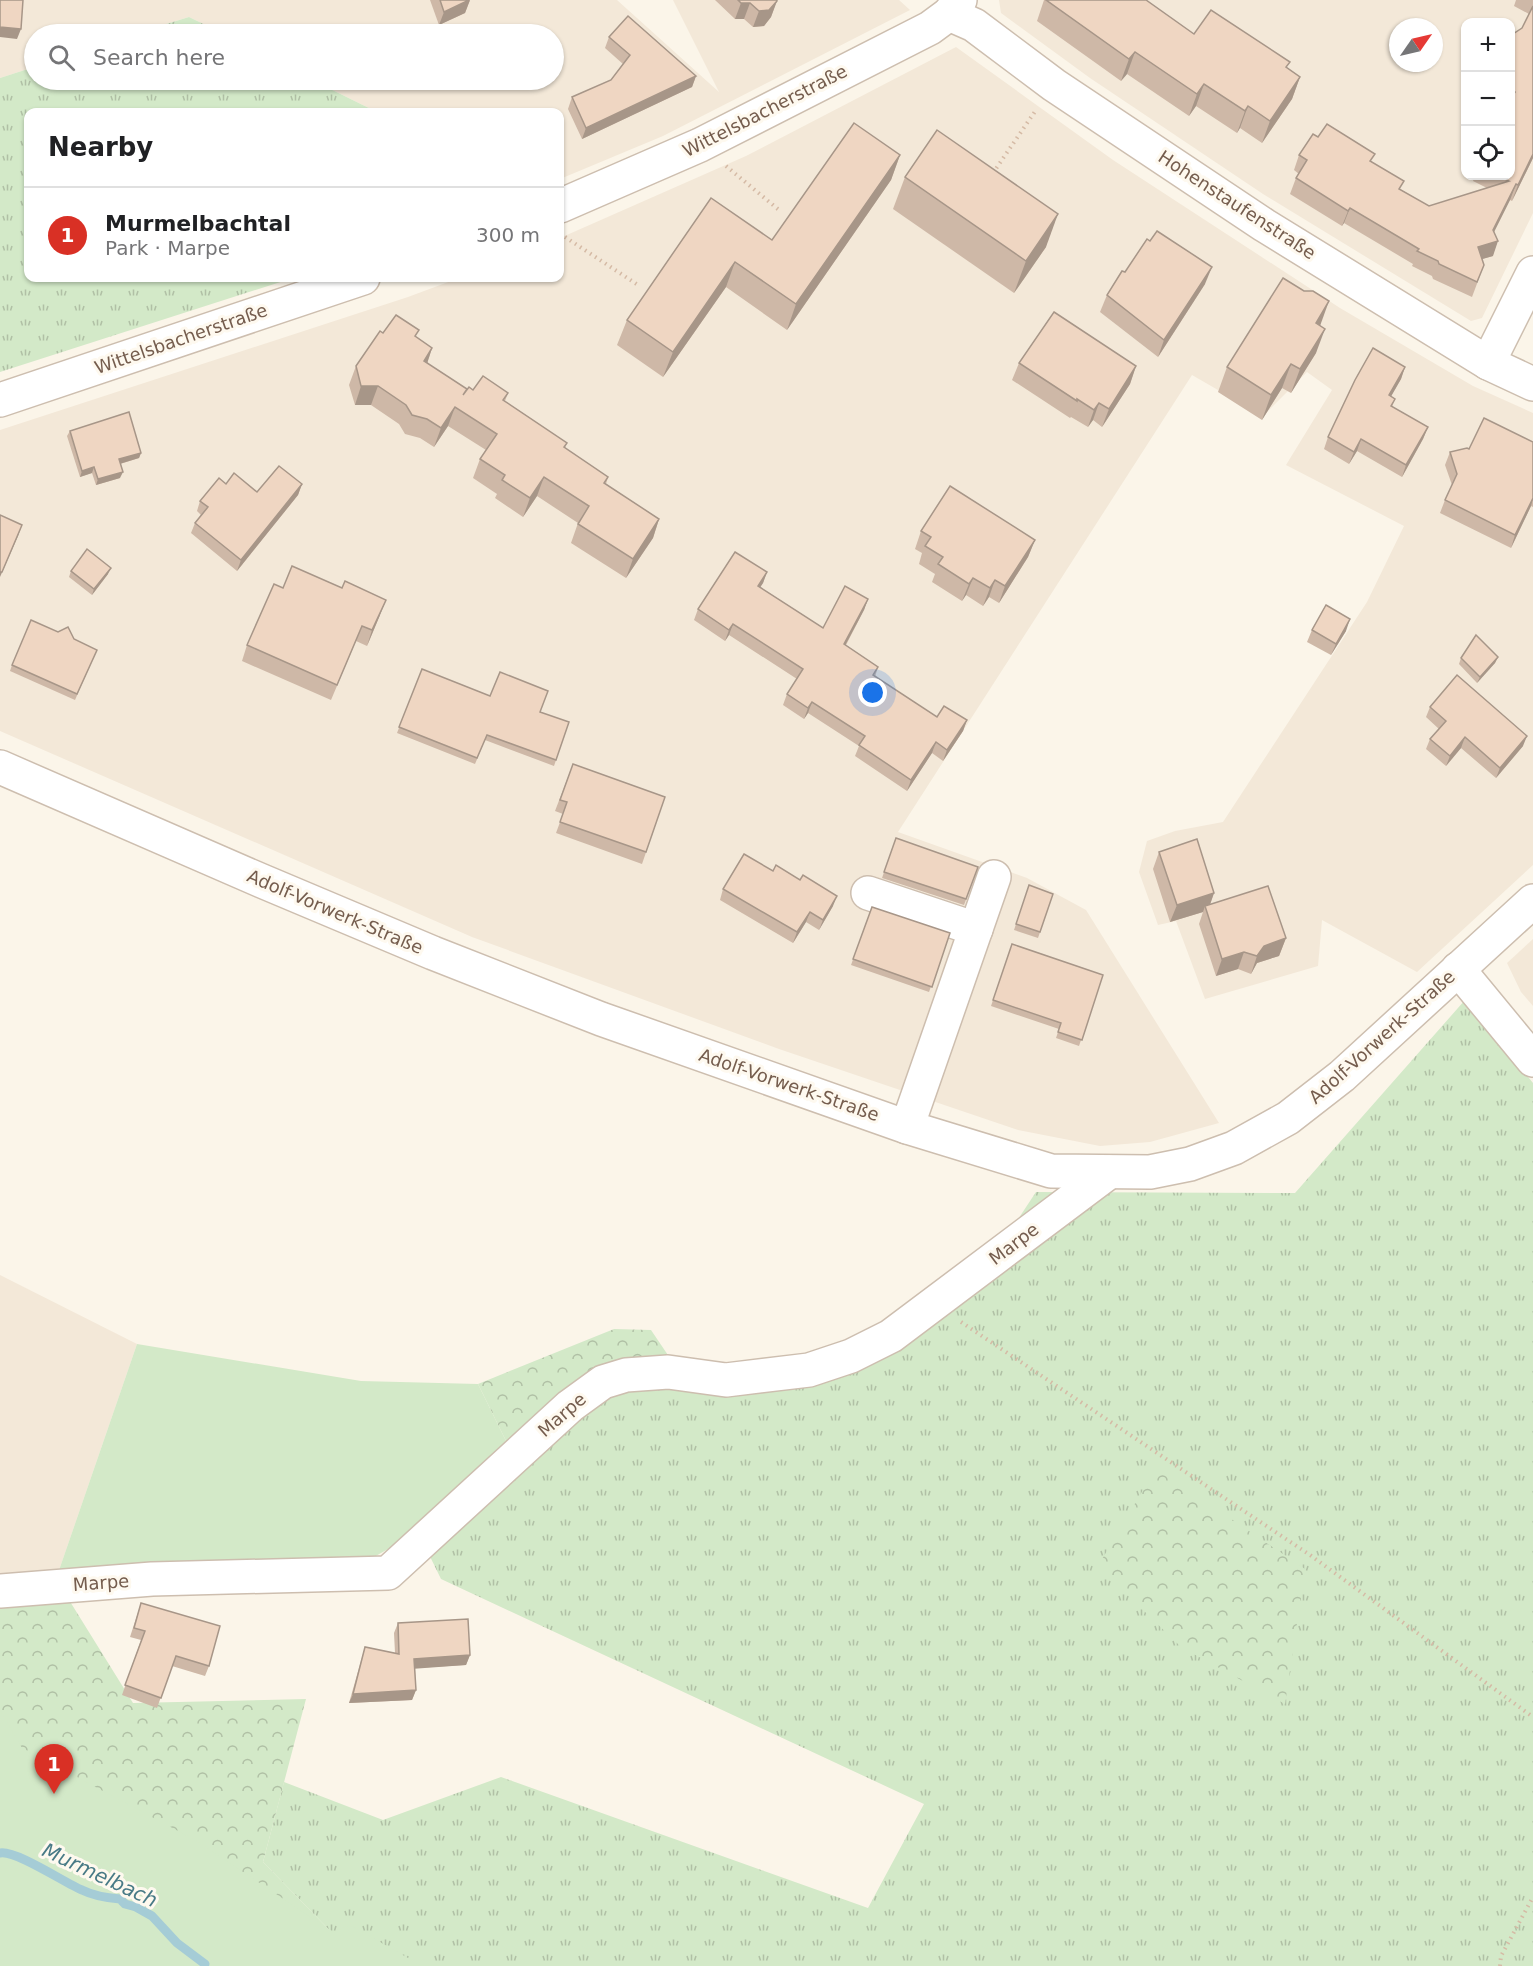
<!DOCTYPE html>
<meta charset="utf-8">
<style>
body{margin:0;font-family:"DejaVu Sans",sans-serif;background:#f2f2f2;color:#202124}
.controls{position:absolute;right:18px;top:18px;display:grid;overflow:hidden;border-radius:12px;box-shadow:0 2px 4px #0004}
.controls button{width:54px;height:54px;display:grid;place-items:center;padding:0;border:0;border-bottom:2px solid #e0e0e0;background:#fff;color:#202124;font:30px sans-serif}
.compass{position:absolute;left:1389px;top:18px;width:54px;height:54px;border-radius:50%;background:#fff;box-shadow:0 2px 4px #0004;rotate:56deg}
.you{position:absolute;left:873px;top:693px;width:21px;height:21px;margin:-15px;border:4px solid #fff;border-radius:50%;background:#1a73e8;box-shadow:0 0 0 9px #1a73e833}
.badge{display:grid;place-items:center;width:39px;height:39px;border-radius:50%;background:#d93025;color:#fff;font-size:20px;font-weight:700}
.pin{position:absolute;translate:-50% -50px;filter:drop-shadow(0 2px 3px #0008)}
.pin::after{content:'';position:absolute;top:32px;width:21px;height:18px;background:inherit;clip-path:polygon(0 0,100% 0,50% 100%)}
.list{margin:0;padding:0;list-style:none}
h2{display:flex;justify-content:space-between;align-items:center;height:78px;margin:0;padding:0 24px;font-size:26px}
h2 small{font-size:20px;font-weight:400;color:#757577}
.list li{display:grid;grid-template-columns:39px 1fr auto;gap:18px;align-items:center;box-sizing:border-box;height:96px;padding:0 24px;border-top:2px solid #e0e0e0}
.list b{display:block;font-size:22px;white-space:nowrap}
.list p{margin:0;font-size:20px;white-space:nowrap;color:#757577}
.list em{font-size:20px;font-style:normal;color:#757577}
.icon{flex:none;width:33px;height:33px;fill:none;stroke:currentColor;stroke-width:2;stroke-linecap:round;stroke-linejoin:round}
.map{position:relative;flex:none;width:1533px;height:1966px;overflow:hidden}
.search{position:absolute;background:#fff;box-shadow:0 2px 4px #0004;left:24px;top:24px;width:540px;height:66px;display:flex;align-items:center;gap:15px;box-sizing:border-box;padding:0 21px;border-radius:33px;color:#757577;font-size:22px}
.panel{position:absolute;background:#fff;box-shadow:0 2px 4px #0004;left:24px;top:108px;width:540px;height:174px;border-radius:12px}
.map>svg:first-child{display:block}
</style>
<div class="map">
<svg width="1533" height="1966" viewBox="0 0 1533 1966">
<defs>
<pattern id="grass-tufts" width="24" height="20" patternUnits="userSpaceOnUse" patternTransform="scale(1.5)"><rect width="24" height="20" fill="#d3e9c8"/><path d="M3 7l-1-3M5 7V3M7 7l1-3M15 17l-1-3M17 17v-4M19 17l1-3" fill="none" stroke="#b0c0a5"/></pattern>
<pattern id="forest-crowns" width="20" height="18" patternUnits="userSpaceOnUse" patternTransform="scale(1.5)"><rect width="20" height="18" fill="#d3e9c8"/><path d="M2 6a3 3 0 1 1 6 0M12 15a3 3 0 1 1 6 0" fill="none" stroke="#b0c0a5"/></pattern>
</defs>
<rect width="100%" height="100%" fill="#fbf5e9"/>
<g fill="#f3e8d8" fill-rule="evenodd">
<path d="M0,0H617L719,92L673,0H899L910,10L663,136L560,179V112H377L312,80H554V34H224L189,17L134,34H34V67L0,78Z"/>
<path d="M999,0H1533V213L1482,318L1471,321L1263,194L1090,78L1001,13ZM1466,22H1510V176H1466ZM1398,27H1434V63H1398Z"/>
<path d="M956,47L1113,160L1340,308L1473,386L1533,413V865L1417,972L1322,920L1318,966L1205,999L1176,921L1158,925L1139,872L1147,841L1175,831L1223,822L1367,602L1404,526L1286,465L1332,390L1307,372L1263,416L1192,375L898,832L1027,878L1086,910L1219,1123L1150,1142L1100,1146L1018,1130L779,1049L472,937L0,731V430L408,297L459,278H560V238L746,156Z"/>
<path d="M1533,939V1006L1521,992L1507,963Z"/>
<path d="M0,1275L137,1344L56,1579L0,1589Z"/>
</g>
<g fill="url(#grass-tufts)">
<path d="M189,17L224,34H134Z"/>
<path d="M34,67V80H312L377,112H28V278H293L0,372V78Z"/>
<path d="M1465,1000L1533,1083V1966H0V1856L341,1942L263,1862L284,1782L383,1820L501,1777L868,1908L924,1804L441,1579L418,1532L507,1443L676,1367L806,1358L866,1334L1007,1236L1036,1192L1295,1193Z"/>
</g>
<g fill="url(#forest-crowns)">
<path d="M614,1329L651,1330L676,1367L507,1443L478,1384Z"/>
<path d="M1156,1468L1305,1569L1285,1704L1181,1647L1098,1566Z"/>
<path d="M56,1579L133,1703L306,1699L263,1862L343,1944L0,1856V1589Z"/>
</g>
<g fill="#d3e9c8">
<path d="M137,1344L361,1381L478,1384L507,1443L418,1532L374,1557L313,1560L197,1561L56,1579Z"/>
<path d="M0,1710L22,1748L195,1840L333,1932L350,1925L422,1966H0Z"/>
</g>
<g fill="none" stroke-linecap="round" stroke-linejoin="round">
<path stroke="#a5ccd6" stroke-width="9" d="M0,1853C16,1850 65,1883 82,1890C94,1896 107,1898 120,1899L125,1904L136,1907L152,1916L177,1943L205,1964"/>
<g stroke="#cdbeaf" stroke-width="36">
<g id="minor">
<path d="M949,14L974,25L1054,85L1264,225L1488,363L1533,384"/>
<path d="M560,206L700,145L930,28L949,14L960,0"/>
<path d="M1488,363L1533,273"/>
<path d="M0,400L363,278"/>
<path d="M0,767L262,881L433,953L601,1019L907,1127L1051,1171L1150,1172L1190,1164L1234,1148L1288,1118L1342,1076L1533,901"/>
<path d="M868,893L976,929"/>
<path d="M1458,969L1533,1060"/>
<path d="M907,1127L994,877"/>
<path d="M0,1591L152,1579L388,1573L570,1406L603,1382L626,1375L668,1372L726,1380L809,1370L851,1356L891,1336L1109,1172"/>
</g>
</g>
<g stroke="#d5baa5" stroke-width="4" stroke-dasharray="1.5 4.5" stroke-linecap="butt">
<path d="M726,166L779,210"/>
<path d="M993,173L1036,110"/>
<path d="M565,237L638,285"/>
<path d="M961,1322L1310,1555L1533,1717"/>
<path d="M1500,1966L1501,1956L1533,1897"/>
</g>
<use href="#minor" stroke="#fff" stroke-width="33"/>
</g>
<g fill="#ceb8a7">
<path d="M430,0H470L465,13L439,25Z"/>
<path d="M715,0H777L771,17L764,26L753,27L744,19H735Z"/>
<path d="M1044,0H1146L1194,34L1288,68L1300,77L1292,99L1262,143L1240,128L1237,133L1196,106L1189,116L1127,74L1121,81L1037,21Z"/>
<path d="M1516,0H1533V158L1512,201L1510,200L1494,232L1493,256L1482,259L1484,265L1472,297L1433,279L1432,276L1412,266L1413,264L1344,223L1342,226L1290,194L1296,178L1299,174L1294,170L1299,155L1318,137L1372,162L1400,189L1429,206L1487,188L1473,181L1475,176H1510V36L1522,28L1529,14L1514,6Z"/>
<path d="M609,37L696,76L692,87L582,139L568,109L572,97L611,80L623,64L605,48Z"/>
<path d="M900,155L891,180L787,330L726,287L663,377L617,345L627,320L772,240Z"/>
<path d="M905,177L1046,247L1014,293L893,209Z"/>
<path d="M1125,272L1205,284L1158,357L1100,312L1107,295Z"/>
<path d="M1320,326L1316,353L1291,393L1282,388L1262,420L1218,392L1227,367Z"/>
<path d="M383,333L417,337L432,348L427,363L467,389L508,393L505,401L567,443L565,448L608,477L606,484L659,519L653,538L626,578L571,543L578,523L537,496L523,517L495,498L497,494L473,478L480,459L486,450L448,426L434,447L420,438L405,434L399,424L371,405H355L349,385L356,366Z"/>
<path d="M1019,363L1136,366L1130,384L1102,427L1093,420L1088,427L1071,417L1070,418L1012,380Z"/>
<path d="M1405,367L1401,379L1391,396L1395,399L1392,407L1428,427L1423,439L1402,477L1357,451L1349,464L1324,449L1328,437Z"/>
<path d="M70,431L141,453L139,458L120,464V478L96,485L92,473L80,477L67,436Z"/>
<path d="M1533,442V507L1531,506L1511,548L1440,513L1445,500L1452,485L1445,465L1450,452L1469,449Z"/>
<path d="M226,484L257,492L302,484L298,495L237,571L191,533L195,523L201,515L197,511L200,501Z"/>
<path d="M921,531L1035,540L1028,557L999,603L989,597L983,606L966,595L962,601L932,582L935,574L919,564L922,553L915,549Z"/>
<path d="M71,571L108,574L92,595L69,577Z"/>
<path d="M767,572L763,583L760,587L823,628L868,599L864,610L846,645L878,667L875,677L937,717L967,720L963,731L943,761L932,753L907,791L855,756L859,746L808,713L804,719L783,705L787,694L797,679L729,635L725,641L694,620L698,609Z"/>
<path d="M380,615L367,646L356,641L331,700L242,661L247,645Z"/>
<path d="M1312,630L1346,631L1331,655L1307,642Z"/>
<path d="M74,639L97,650L75,700L10,671L12,665Z"/>
<path d="M1498,657L1495,663L1477,683L1459,664L1461,658Z"/>
<path d="M422,669L490,696L569,722L554,766L485,740L475,764L397,733Z"/>
<path d="M1430,707L1523,746L1496,778L1461,748L1446,766L1426,749L1430,739L1439,729L1426,717Z"/>
<path d="M573,764L665,797L642,864L556,833L563,814L555,811Z"/>
<path d="M896,838L978,867L964,905L882,878Z"/>
<path d="M1159,852L1214,893L1210,905L1286,938L1279,956L1257,963L1251,974L1238,969L1216,976L1199,924L1203,912L1170,922L1153,869Z"/>
<path d="M1029,885L1053,894L1038,938L1014,930Z"/>
<path d="M723,889L833,906L819,930L806,922L793,943L720,900Z"/>
<path d="M872,907L950,933L929,992L851,965Z"/>
<path d="M1012,944L1103,975L1079,1046L1056,1038L1059,1029L991,1006Z"/>
<path d="M141,1603L209,1666L205,1676L172,1666L157,1708L122,1695L141,1640L130,1637Z"/>
<path d="M398,1623L470,1655L466,1665L415,1668L416,1690L412,1700L349,1703L365,1647L395,1653L394,1633Z"/>
</g>
<g fill="#a79688">
<path d="M470,0L465,13L439,25L444,12Z"/>
<path d="M777,1L771,17L764,26L753,27L759,11Z"/>
<path d="M741,3H750L744,19H735Z"/>
<path d="M0,27L21,29L17,39L0,37Z"/>
<path d="M1135,52L1127,74L1121,81L1129,59Z"/>
<path d="M696,76L692,87L582,139L586,128Z"/>
<path d="M1300,77L1292,99L1262,143L1270,121Z"/>
<path d="M1204,84L1196,106L1189,116L1197,94Z"/>
<path d="M1248,106L1240,128L1237,133L1245,111Z"/>
<path d="M1533,154V158L1512,201L1518,185Z"/>
<path d="M900,155L891,180L787,330L796,304Z"/>
<path d="M1516,184L1510,200L1488,244L1498,241L1493,256L1472,262L1478,247L1493,230Z"/>
<path d="M1350,208L1344,223L1342,226L1348,211Z"/>
<path d="M1058,214L1046,247L1014,293L1026,261Z"/>
<path d="M735,262L726,287L663,377L673,352Z"/>
<path d="M1212,267L1205,284L1158,357L1164,340Z"/>
<path d="M1329,301L1320,326L1316,323Z"/>
<path d="M1325,329L1316,353L1291,393L1300,369Z"/>
<path d="M432,348L426,367L424,361Z"/>
<path d="M1291,364L1282,388L1262,420L1271,395Z"/>
<path d="M1136,366L1130,384L1102,427L1109,409Z"/>
<path d="M1405,367L1401,379L1385,407L1389,395Z"/>
<path d="M361,386H378L371,405H355Z"/>
<path d="M1099,403L1093,420L1088,427L1094,410Z"/>
<path d="M455,407L448,426L434,447L441,428Z"/>
<path d="M1428,427L1423,439L1402,477L1406,465Z"/>
<path d="M1361,439L1357,451L1349,464L1354,452Z"/>
<path d="M141,453L139,458L116,465L119,459Z"/>
<path d="M94,467L92,473L80,477L82,471Z"/>
<path d="M123,472L120,478L96,485L98,479Z"/>
<path d="M544,477L537,496L523,517L530,498Z"/>
<path d="M302,484L298,495L237,571L241,560Z"/>
<path d="M1533,498L1531,506L1511,548L1515,535Z"/>
<path d="M659,519L653,538L626,578L633,559Z"/>
<path d="M22,525L18,536L0,577V572Z"/>
<path d="M1035,540L1028,557L999,603L1005,586Z"/>
<path d="M111,568L108,574L92,595L94,589Z"/>
<path d="M767,572L763,583L754,597L758,586Z"/>
<path d="M973,578L966,595L962,601L969,584Z"/>
<path d="M995,580L989,597L983,606L990,588Z"/>
<path d="M868,599L864,610L840,655L844,644Z"/>
<path d="M386,600L380,615L367,646L372,630Z"/>
<path d="M1350,619L1346,631L1331,655L1336,644Z"/>
<path d="M733,624L729,635L725,641L729,630Z"/>
<path d="M1498,657L1495,663L1477,683L1480,677Z"/>
<path d="M812,702L808,713L804,719L808,708Z"/>
<path d="M967,720L963,731L943,761L947,750Z"/>
<path d="M1527,736L1523,746L1496,778L1500,768Z"/>
<path d="M1465,737L1461,748L1446,766L1450,756Z"/>
<path d="M936,742L932,753L907,791L911,780Z"/>
<path d="M1214,893L1208,910L1205,906L1203,912L1170,922L1177,905Z"/>
<path d="M837,896L833,906L819,930L823,920Z"/>
<path d="M810,912L806,922L793,943L797,932Z"/>
<path d="M1286,938L1279,956L1257,963L1251,974L1257,956L1264,946Z"/>
<path d="M1244,952L1238,969L1216,976L1222,959Z"/>
<path d="M470,1655L466,1665L411,1669L414,1659Z"/>
<path d="M416,1690L412,1700L349,1703L353,1694Z"/>
</g>
<g fill="#efd6c2" stroke="#a79688" stroke-width="1.5">
<path d="M0,0H23L21,29L0,27Z"/>
<path d="M440,0H469L444,12Z"/>
<path d="M738,0H777V1L769,10L759,11L750,3H741Z"/>
<path d="M1046,0H1146L1194,34L1211,10L1290,62L1286,67L1300,77L1270,121L1248,106L1245,111L1204,84L1197,94L1135,52L1129,59Z"/>
<path d="M1533,6V154L1518,185L1516,184L1493,230L1498,241L1478,247L1484,265L1477,282L1439,264L1438,261L1417,251L1419,249L1350,208L1348,211L1296,178L1307,160L1299,155L1313,134L1318,137L1327,124L1375,154L1370,161L1404,181L1399,189L1429,206L1509,181L1498,176H1510V100L1515,92L1510,90V36L1522,28Z"/>
<path d="M628,16L696,76L586,128L572,97L611,80L630,55L609,37Z"/>
<path d="M854,123L900,155L796,304L735,262L673,352L627,320L711,198L772,240Z"/>
<path d="M937,130L1058,214L1026,261L905,177Z"/>
<path d="M1157,231L1212,267L1164,340L1107,295L1122,271L1125,272L1147,239L1150,241Z"/>
<path d="M1283,278L1304,291H1313L1329,301L1316,323L1325,329L1300,369L1291,364L1271,395L1227,367Z"/>
<path d="M1054,312L1136,366L1109,409L1099,403L1094,410L1077,399V401L1019,363Z"/>
<path d="M396,315L419,330L415,336L432,348L424,361L467,389L463,395L469,387L473,390L483,376L508,393L503,400L567,443L564,447L608,477L604,483L659,519L633,559L578,524L589,506L544,477L530,498L502,480L505,475L480,459L497,434L455,407L441,428L427,419L412,415L406,405L378,386H361L356,366L380,331L383,333Z"/>
<path d="M1373,348L1405,367L1389,395L1395,399L1391,406L1428,427L1406,465L1361,439L1354,452L1328,437L1355,380Z"/>
<path d="M129,412L141,453L119,459L123,472L98,479L94,467L82,471L70,431Z"/>
<path d="M1484,418L1533,442V498L1515,535L1445,500L1457,474L1450,452L1467,448L1469,449Z"/>
<path d="M279,466L302,484L241,560L195,523L208,507L200,501L219,478L226,484L234,473L257,492Z"/>
<path d="M950,486L1035,540L1005,586L995,580L990,588L973,578L969,584L938,564L943,557L925,546L931,537L921,531Z"/>
<path d="M0,515L22,525L2,572H0Z"/>
<path d="M87,549L111,568L94,589L71,571Z"/>
<path d="M735,552L767,572L758,586L823,628L845,586L868,599L844,644L878,667L873,675L937,717L944,706L967,720L947,750L936,742L911,780L859,745L865,736L812,702L808,708L787,694L803,669L733,624L729,630L698,609Z"/>
<path d="M292,566L342,588L345,581L386,600L372,630L362,626L337,685L247,645L274,584L283,588Z"/>
<path d="M1326,605L1350,619L1336,644L1312,630Z"/>
<path d="M31,620L58,632L68,627L74,639L97,650L77,694L12,665Z"/>
<path d="M1476,635L1498,657L1480,677L1461,658Z"/>
<path d="M422,669L490,696L500,672L548,691L540,712L569,722L556,760L487,735L477,758L399,727Z"/>
<path d="M1457,675L1527,736L1500,768L1465,737L1450,756L1430,739L1446,721L1430,707Z"/>
<path d="M573,764L665,797L646,852L560,822L567,802L560,800Z"/>
<path d="M896,838L978,867L966,899L884,872Z"/>
<path d="M1197,839L1214,893L1177,905L1159,852Z"/>
<path d="M744,854L773,871L776,865L800,880L803,875L837,896L823,920L810,912L797,932L723,889Z"/>
<path d="M1029,885L1053,894L1040,932L1016,924Z"/>
<path d="M1268,886L1286,938L1264,946L1257,956L1244,952L1222,959L1205,906Z"/>
<path d="M872,907L950,933L932,987L853,959Z"/>
<path d="M1012,944L1103,975L1082,1040L1058,1032L1061,1023L993,1000Z"/>
<path d="M141,1603L220,1626L209,1666L176,1656L161,1698L125,1685L145,1631L134,1628Z"/>
<path d="M468,1619L470,1655L414,1659L416,1690L353,1694L365,1647L399,1654L398,1623Z"/>
</g>
<g text-anchor="middle" stroke-width="6" stroke-linejoin="round" paint-order="stroke">
<g font-size="18" fill="#755d4e" stroke="#fef9ef">
<text transform="translate(765 111) rotate(-27)" y="6">Wittelsbacherstraße</text>
<text transform="translate(1237 205) rotate(33)" y="6">Hohenstaufenstraße</text>
<text transform="translate(181 339) rotate(-19)" y="6">Wittelsbacherstraße</text>
<text transform="translate(335 912) rotate(23)" y="6">Adolf-Vorwerk-Straße</text>
<text transform="translate(1382 1037) rotate(-42)" y="6">Adolf-Vorwerk-Straße</text>
<text transform="translate(789 1085) rotate(19)" y="6">Adolf-Vorwerk-Straße</text>
<text transform="translate(1014 1244) rotate(-37)" y="6">Marpe</text>
<text transform="translate(562 1415) rotate(-41)" y="6">Marpe</text>
<text transform="translate(101 1583) rotate(-4)" y="6">Marpe</text>
</g>
<g font-size="20" font-style="italic" fill="#487a86" stroke="#fef9ef">
<text transform="translate(100 1875) rotate(25)" y="7">Murmelbach</text>
</g>
</g>
</svg>
<div class="controls">
<button>+</button>
<button>−</button>
<button><svg class="icon" aria-label="locate" viewBox="0 0 24 24"><circle cx="12" cy="12" r="6"/><path d="M12 2v4M12 18v4M2 12h4M18 12h4"/></svg></button>
</div>
<svg class="compass" viewBox="-18 -18 36 36"><path d="M0-13l5 13h-10z" fill="#e53935"/><path d="M0 13l5-13h-10z" fill="#757577"/></svg>
<div class="you"></div>
<div class="pin badge" style="left:54px;top:1794px">1</div>
<div class="search"><svg class="icon" aria-label="search" viewBox="0 0 24 24"><circle cx="10" cy="10" r="6"/><path d="M15 15l6 6"/></svg>Search here</div>
<section class="panel">
<h2>Nearby<small></small></h2>
<ul class="list">
<li><span class="badge">1</span><div><b>Murmelbachtal</b><p>Park · Marpe</p></div><em>300 m</em></li>
</ul>
</section>
</div>
